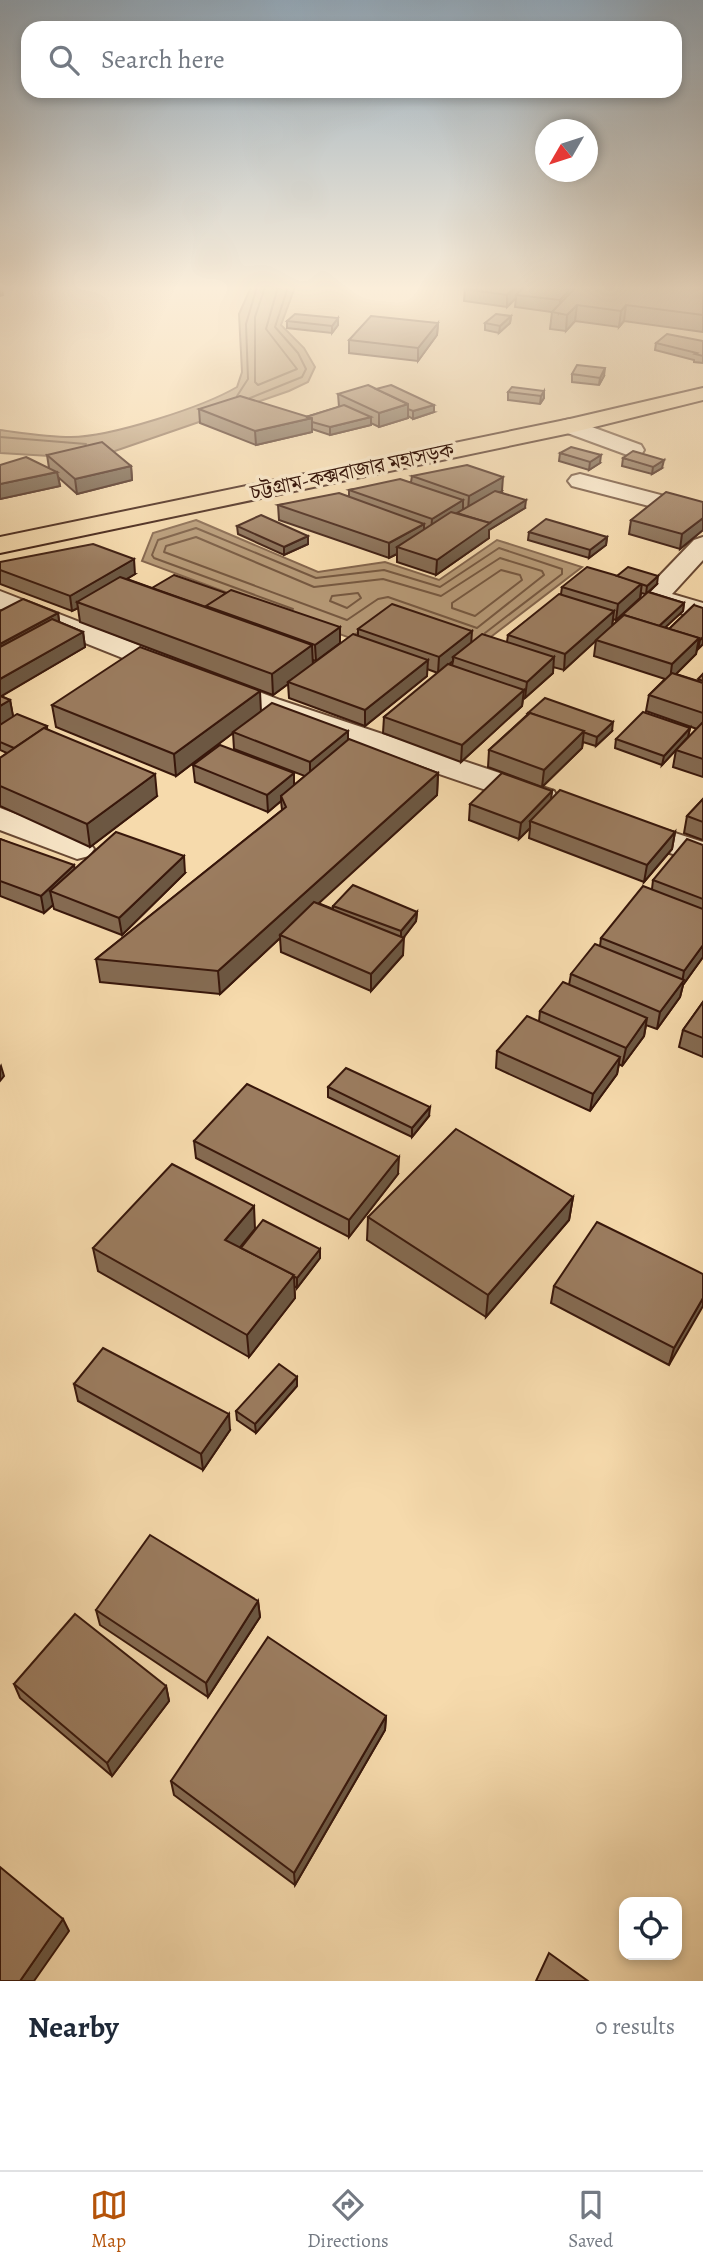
<!DOCTYPE html>
<meta charset="utf-8">
<style>
body{margin:0;font-family:Alegreya,"Noto Serif Bengali",serif;background:#f2f2f3;color:#1f2937}
.controls{position:absolute;right:21px;bottom:21px;display:grid;overflow:hidden;border-radius:14px;box-shadow:0 4px 10px #0003}
.controls button{width:63px;height:63px;display:grid;place-items:center;padding:0;border:0;border-bottom:2px solid #e0e1e3;background:#fff;color:#1f2937;font:35px sans-serif}
.compass{position:absolute;left:535px;top:119px;width:63px;height:63px;border-radius:50%;background:#fff;box-shadow:0 4px 10px #0003;rotate:231deg}
.list{margin:0;padding:0;list-style:none}
h2{display:flex;justify-content:space-between;align-items:center;height:91px;margin:0;padding:0 28px;font-size:30px}
h2 small{font-size:23px;font-weight:400;color:#747a83}
.icon{flex:none;width:38px;height:38px;fill:none;stroke:currentColor;stroke-width:2;stroke-linecap:round;stroke-linejoin:round}
.map{position:relative;flex:none;width:703px;height:1981px;overflow:hidden}
.search{position:absolute;background:#fff;box-shadow:0 4px 10px #0003;left:21px;right:21px;top:21px;height:77px;display:flex;align-items:center;gap:18px;box-sizing:border-box;padding:0 24px;border-radius:21px;color:#747a83;font-size:26px}
.sheet{height:189px;background:#fff}
nav{display:flex;justify-content:space-around;align-items:center;box-sizing:border-box;height:98px;border-top:2px solid #e0e1e3;background:#fff;font-size:19px;color:#747a83}
nav a{display:grid;justify-items:center;gap:4px}
nav .on{color:#b45309}
.map>svg:first-child{display:block}
</style>
<div class="map">
<svg width="703" height="1981" viewBox="0 0 703 1981">
<rect width="100%" height="100%" fill="#f6daac"/>
<filter id="stains"><feTurbulence type="fractalNoise" baseFrequency=".00286" numOctaves="4"/><feColorMatrix values="0 0 0 0 .2 0 0 0 0 .09 0 0 0 0 .02 0 0 0 .5 -.17"/></filter>
<radialGradient id="worn" r=".72"><stop offset=".6" stop-color="#630" stop-opacity="0"/><stop offset="1" stop-color="#630" stop-opacity=".3"/></radialGradient>
<g fill="#b59875" stroke="#83644b" stroke-width="2">
<path d="M251,287H295L281,325L304,348L315,367L308,382L289,391L115,451L83,458L0,453V430C23,433 47,437 71,437C110,437 203,407 237,387L242,372L239,314Z"/>
<path d="M196,520L318,572L385,562L439,580L497,540L582,567L479,646L386,613L350,638L142,561L153,533Z"/>
</g>
<g fill="none" stroke-linecap="round" stroke-linejoin="round">
<g stroke="#765840" stroke-width="2">
<path d="M265,287L255,317V382L258,385L297,369L266,329L278,287"/>
<path d="M237,396L248,379L246,324L257,287"/>
<path d="M250,398L302,377L306,369L298,353L275,327L288,287"/>
<path d="M0,437L86,444"/>
<path d="M196,537L314,587L383,579L441,596L500,558L542,571L544,575L477,628L388,597L378,599L347,620L164,552L166,546Z"/>
<path d="M501,570L520,575L522,580L475,616L452,608V603Z"/>
<path d="M358,593L361,598L347,608L330,601L332,596Z"/>
<path d="M293,609L154,558L152,555L158,540L196,528L316,578L384,570L440,587L499,548L562,569V574L485,633"/>
</g>
<g stroke="#684833" stroke-width="4">
<g id="street">
<path d="M570,419L641,445L644,450L641,455L633,457L562,431L559,426L562,421Z"/>
<path d="M580,474L703,506V520L572,486L568,481L572,476Z"/>
<path d="M703,537V560L672,594L703,603V619L644,604L640,598L644,592L694,540Z"/>
<path d="M0,591L280,700L554,791L558,798L554,805L542,808L530,805L258,712L0,609Z"/>
<path d="M0,808L89,842L94,849L89,856L77,859L0,830Z"/>
<path d="M622,816L703,842V864L610,833L605,826L610,819Z"/>
</g>
</g>
<g stroke="#38170b" stroke-width="4">
<path id="highway" d="M703,388V400L570,433L0,553V537L570,419Z"/>
</g>
<use href="#street" fill="#f9e7c9" fill-rule="evenodd"/>
<use href="#highway" fill="#f6daac" fill-rule="evenodd"/>
</g>
<g fill="#856b52" stroke="#38170b" stroke-width="2" fill-rule="evenodd">
<path d="M703,287V332L624,321L619,327L575,321L566,331L550,329L552,312L515,307L516,298L507,307L464,301L465,289Z"/>
<path d="M511,316L510,323L499,333L485,330V323Z"/>
<path d="M338,318V325L332,333L287,328V321Z"/>
<path d="M438,323L437,335L418,361L349,353V340Z"/>
<path d="M703,341V363L694,362V360L655,350L656,343Z"/>
<path d="M572,374L604,376L599,385L572,382Z"/>
<path d="M544,391V398L540,404L508,400V392Z"/>
<path d="M338,394L434,412L413,419L408,416V418L379,427L371,423V425L330,435L312,429V432L256,445L200,423L199,409L306,417L339,407Z"/>
<path d="M560,453L600,463L589,470L559,461Z"/>
<path d="M47,455L131,466L132,480L77,494L58,477L60,486L0,499V465L49,468Z"/>
<path d="M623,458L662,468L652,474L622,466Z"/>
<path d="M412,476L502,491L501,492L525,508L489,530V538L436,575L397,562V554L389,558L279,520L278,505L349,496V490L411,482Z"/>
<path d="M703,502V530L680,549L629,534L631,520Z"/>
<path d="M237,526L308,536V544L284,555L238,534Z"/>
<path d="M529,532L607,537L606,545L589,558L528,540Z"/>
<path d="M0,562L135,574L127,579L152,588L340,643L316,661L313,660V664L358,636V629L471,642H507L508,635L561,594L562,587L617,576L657,584L649,592L684,603L683,611L665,627L669,629L694,605L703,644L698,649L697,648L696,654L676,674L698,681L703,674V777L673,767L676,750L697,729L646,711L649,695L665,679L594,656L596,640L564,670L553,667V673L525,698H523L522,706L461,762L383,733L384,717L452,666L453,661L438,673L427,669V676L365,726L289,698L288,684L273,695L80,622L78,608L72,611L0,584ZM641,593L646,594L612,626L613,619L616,620L640,598Z"/>
<path d="M0,611L58,613L59,622L83,632L85,647L1,696L10,700L13,717L47,726V729L157,796L90,847L0,806V758L7,753L0,750Z"/>
<path d="M52,705L261,712L348,740L438,773L437,795L318,903L333,909V906L417,912L416,921L403,938V955L371,991L281,952L280,938L220,994L100,982L96,959L282,810L281,801L268,812L195,782L193,765L294,773V785L305,776L234,749L233,733L176,776L56,727Z"/>
<path d="M528,713L612,731L596,746L583,742L582,748L542,787L488,767L489,750L527,715Z"/>
<path d="M690,728L688,737L662,765L615,748L616,739Z"/>
<path d="M552,791L550,800L675,832L672,849L644,882L529,838L530,828L519,839L469,820L470,804Z"/>
<path d="M703,799V840L684,833L687,816Z"/>
<path d="M0,839L75,869L185,873L122,935L54,909L53,905L44,913L0,896Z"/>
<path d="M703,845V957L683,985L680,997L657,1029L646,1025L644,1036L622,1066L619,1064L617,1074L590,1111L496,1068L497,1051L539,1021L540,1011L569,985L571,974L600,946L601,938L652,889L653,880Z"/>
<path d="M703,1002V1057L679,1047L683,1030Z"/>
<path d="M328,1087L429,1116L412,1137L328,1097Z"/>
<path d="M194,1141L398,1174L349,1237L196,1158Z"/>
<path d="M573,1197L569,1220L486,1317L367,1240L368,1217Z"/>
<path d="M255,1229L240,1247L320,1249V1258L297,1288L294,1286L295,1298L249,1357L98,1271L93,1248Z"/>
<path d="M703,1274L669,1365L551,1303L554,1286Z"/>
<path d="M74,1384L230,1430L203,1470L78,1401Z"/>
<path d="M297,1386L256,1433L237,1420L236,1411Z"/>
<path d="M258,1601L260,1617L208,1697L100,1625L96,1610Z"/>
<path d="M14,1684L166,1686L169,1701L112,1776L20,1698Z"/>
<path d="M386,1716L385,1730L295,1885L174,1795L171,1781Z"/>
</g>
<g fill="#6c5742" stroke="#38170b" stroke-width="2">
<path d="M515,287H527L516,295V298L507,307V295Z"/>
<path d="M572,287H582L559,313L560,300Z"/>
<path d="M2,288L3,295L0,296V289Z"/>
<path d="M577,305L575,321L566,331L567,315Z"/>
<path d="M626,305L624,321L619,327L621,311Z"/>
<path d="M511,316L510,323L499,333L500,326Z"/>
<path d="M338,318V325L332,333V326Z"/>
<path d="M438,323L437,335L418,361V348Z"/>
<path d="M605,368L604,376L599,385L600,378Z"/>
<path d="M544,391V398L540,404L541,396Z"/>
<path d="M408,404V418L379,427V413Z"/>
<path d="M434,405V412L413,419V411Z"/>
<path d="M371,417V425L330,435V427Z"/>
<path d="M312,418V432L256,445L255,431Z"/>
<path d="M601,455L600,463L589,470L590,462Z"/>
<path d="M664,460L662,468L652,474L653,467Z"/>
<path d="M131,466L132,480L77,494L75,479Z"/>
<path d="M57,472L60,486L0,499V484Z"/>
<path d="M503,477L502,491L468,511L469,496Z"/>
<path d="M463,500V514L431,533L432,519Z"/>
<path d="M526,500L525,508L489,530V538L436,575L437,560L488,523Z"/>
<path d="M703,518V530L680,549L682,534Z"/>
<path d="M424,524V539L397,547V554L389,558V543Z"/>
<path d="M308,536V544L284,555V547Z"/>
<path d="M607,537L606,545L589,558L590,550Z"/>
<path d="M134,559L135,574L84,604L77,602L78,608L72,611L70,596Z"/>
<path d="M658,576L657,584L646,594L647,586Z"/>
<path d="M642,583L640,598L616,620L618,604Z"/>
<path d="M684,603L683,611L656,636L658,627Z"/>
<path d="M614,611L612,626L564,670L565,654Z"/>
<path d="M58,613L60,628L0,662V644Z"/>
<path d="M340,627V643L316,661L315,645Z"/>
<path d="M472,631L471,646L453,657V661L438,673L439,657Z"/>
<path d="M83,632L85,647L0,697V679Z"/>
<path d="M703,637V644L698,649L700,640Z"/>
<path d="M699,638L696,654L670,680L672,664Z"/>
<path d="M312,645L313,666L288,682V684L273,695L272,674Z"/>
<path d="M554,657L553,673L525,698L527,682Z"/>
<path d="M428,660L427,676L365,726V710Z"/>
<path d="M524,690L522,706L461,762L462,745Z"/>
<path d="M260,691L261,712L176,776L174,754Z"/>
<path d="M10,700L14,721L0,730V706Z"/>
<path d="M613,722L612,731L596,746L597,737Z"/>
<path d="M690,728L688,737L662,765L664,756Z"/>
<path d="M348,731V747L310,779V762Z"/>
<path d="M584,731L582,748L542,787L544,770Z"/>
<path d="M294,773V790L281,796V801L268,812L267,795Z"/>
<path d="M438,773L437,795L283,936L280,935V938L220,994L218,971Z"/>
<path d="M155,774L157,796L90,847L87,824Z"/>
<path d="M552,791L550,808L530,821V828L519,839L521,823Z"/>
<path d="M675,832L672,849L644,882L647,865Z"/>
<path d="M184,856L185,873L122,935L119,918Z"/>
<path d="M74,865L77,882L50,891L53,905L44,913L41,896Z"/>
<path d="M417,912L416,921L401,941V931Z"/>
<path d="M404,938L403,955L371,991V974Z"/>
<path d="M703,945V957L683,985L680,997L657,1029L660,1012L682,983L684,971Z"/>
<path d="M647,1018L644,1036L622,1066L626,1048Z"/>
<path d="M620,1057L617,1074L590,1111L593,1094Z"/>
<path d="M1,1066L4,1076L0,1081V1068Z"/>
<path d="M430,1107L429,1116L412,1137V1128Z"/>
<path d="M399,1157L398,1174L349,1237V1220Z"/>
<path d="M573,1197L569,1220L486,1317L488,1295Z"/>
<path d="M254,1206L255,1229L228,1262L225,1240Z"/>
<path d="M320,1249V1258L297,1288V1278Z"/>
<path d="M294,1275L295,1298L249,1357L247,1335Z"/>
<path d="M703,1298V1306L669,1365L674,1348Z"/>
<path d="M297,1377V1386L256,1433L255,1424Z"/>
<path d="M229,1414L230,1430L203,1470L201,1454Z"/>
<path d="M258,1601L260,1617L208,1697L206,1683Z"/>
<path d="M166,1686L169,1701L112,1776L107,1763Z"/>
<path d="M386,1716L385,1730L295,1885L294,1873Z"/>
<path d="M63,1919L69,1931L34,1981H20Z"/>
</g>
<g fill="#9b7c5f" stroke="#38170b" stroke-width="2">
<path d="M467,287H515L507,295L465,289Z"/>
<path d="M523,287H572L560,300L516,295Z"/>
<path d="M576,287H703V315L626,305L621,311L577,305L567,315L552,312Z"/>
<path d="M295,314L338,318L332,326L287,321Z"/>
<path d="M496,314L511,316L500,326L485,323Z"/>
<path d="M371,316L438,323L418,348L349,340Z"/>
<path d="M667,334L703,341V356L695,354L697,353L656,343Z"/>
<path d="M577,365L605,368L600,378L572,374Z"/>
<path d="M368,385L408,404L379,413L338,394Z"/>
<path d="M391,385L434,405L413,411L408,409V404L376,389Z"/>
<path d="M512,387L544,391L541,396L508,392Z"/>
<path d="M240,396L312,418L255,431L199,409Z"/>
<path d="M344,405L371,417L330,427L312,422V418L306,417Z"/>
<path d="M102,442L131,466L75,479L47,455Z"/>
<path d="M571,447L601,455L590,462L560,453Z"/>
<path d="M633,451L664,460L653,467L623,458Z"/>
<path d="M26,457L57,472L0,484V465Z"/>
<path d="M467,465L503,477L469,496L412,476Z"/>
<path d="M400,479L463,500L432,519L349,490Z"/>
<path d="M495,491L526,500L489,523L457,513Z"/>
<path d="M666,492L703,502V518L682,534L631,520Z"/>
<path d="M339,493L424,524L389,543L278,505Z"/>
<path d="M451,512L490,523L437,560L397,547Z"/>
<path d="M261,515L308,536L284,547L237,526Z"/>
<path d="M546,519L607,537L590,550L529,532Z"/>
<path d="M93,544L134,559L70,596L0,570V562Z"/>
<path d="M587,567L642,583L618,604L562,587Z"/>
<path d="M628,567L658,576L647,586L617,576Z"/>
<path d="M174,575L226,593L206,607L152,588Z"/>
<path d="M120,577L312,645L272,674L77,602Z"/>
<path d="M231,590L340,627L315,645L206,606Z"/>
<path d="M648,592L684,603L659,626L624,615L621,616Z"/>
<path d="M559,594L614,611L565,654L508,635Z"/>
<path d="M23,599L58,613L0,644V611Z"/>
<path d="M392,604L472,631L439,657L358,629Z"/>
<path d="M694,605L703,608V637L700,640H698L699,638L669,629Z"/>
<path d="M624,615L699,638L672,664L596,640Z"/>
<path d="M52,619L83,632L0,679V647Z"/>
<path d="M353,634L428,660L365,710L288,682Z"/>
<path d="M482,634L554,657L527,682L453,657Z"/>
<path d="M140,647L260,691L174,754L52,705Z"/>
<path d="M448,664L524,690L462,745L384,717Z"/>
<path d="M672,673L703,683V713L649,695Z"/>
<path d="M703,674V681L698,679Z"/>
<path d="M0,696L10,700L0,706Z"/>
<path d="M545,698L613,722L597,737L530,713H528Z"/>
<path d="M272,703L348,731L310,762L233,732Z"/>
<path d="M643,712L690,728L664,756L616,739Z"/>
<path d="M530,713L584,731L544,770L489,750Z"/>
<path d="M17,714L47,726L14,748L0,742V725Z"/>
<path d="M703,722V759L676,750Z"/>
<path d="M44,728L155,774L87,824L0,786V758Z"/>
<path d="M349,739L438,773L218,971L96,959L286,807L281,796Z"/>
<path d="M220,745L294,773L267,795L193,765Z"/>
<path d="M502,773L552,791L521,823L470,804Z"/>
<path d="M560,790L675,832L647,865L530,821Z"/>
<path d="M703,799V822L687,816Z"/>
<path d="M116,832L184,856L119,918L50,891Z"/>
<path d="M0,839L74,865L41,896L0,881Z"/>
<path d="M687,839L703,845V899L653,880Z"/>
<path d="M353,885L417,912L401,931L333,906Z"/>
<path d="M643,886L703,909V945L684,971L601,938Z"/>
<path d="M314,902L404,938L371,974L280,935Z"/>
<path d="M595,944L684,980L660,1012L571,974Z"/>
<path d="M563,982L647,1018L626,1048L540,1011Z"/>
<path d="M703,1002V1038L683,1030Z"/>
<path d="M527,1016L620,1057L593,1094L497,1051Z"/>
<path d="M346,1068L430,1107L412,1128L328,1087Z"/>
<path d="M247,1084L399,1157L349,1220L194,1141Z"/>
<path d="M456,1129L573,1197L488,1295L368,1217Z"/>
<path d="M172,1164L254,1206L225,1240L294,1275L247,1335L93,1248Z"/>
<path d="M263,1220L320,1249L297,1278L293,1276L294,1275L241,1248Z"/>
<path d="M597,1222L703,1274V1298L674,1348L554,1286Z"/>
<path d="M103,1348L229,1414L201,1454L74,1384Z"/>
<path d="M279,1364L297,1377L255,1424L236,1411Z"/>
<path d="M150,1535L258,1601L206,1683L96,1610Z"/>
<path d="M75,1614L166,1686L107,1763L14,1684Z"/>
<path d="M268,1637L386,1716L294,1873L171,1781Z"/>
<path d="M0,1867L63,1919L20,1981H0Z"/>
<path d="M549,1953L588,1981H536Z"/>
</g>
<linearGradient id="sky" x2="0" y2="1"><stop stop-color="#93a9ba"/><stop offset="0.51" stop-color="#fbeeda"/><stop offset="1" stop-color="#fbeeda" stop-opacity="0"/></linearGradient>
<rect width="703" height="565" fill="url(#sky)"/>
<g text-anchor="middle" stroke-width="7" stroke-linejoin="round" paint-order="stroke">
<g font-size="21" fill="#38170b" stroke="#f9e7c9">
<text transform="translate(352 471) rotate(-12)" y="7">চট্টগ্রাম-কক্সবাজার মহাসড়ক</text>
</g>
</g>
<rect width="100%" height="100%" filter="url(#stains)"/>
<rect width="100%" height="100%" fill="url(#worn)"/>
</svg>
<div class="controls">
<button><svg class="icon" aria-label="locate" viewBox="0 0 24 24"><circle cx="12" cy="12" r="6"/><path d="M12 2v4M12 18v4M2 12h4M18 12h4"/></svg></button>
</div>
<svg class="compass" viewBox="-18 -18 36 36"><path d="M0-13l5 13h-10z" fill="#e53935"/><path d="M0 13l5-13h-10z" fill="#747a83"/></svg>
<div class="search"><svg class="icon" aria-label="search" viewBox="0 0 24 24"><circle cx="10" cy="10" r="6"/><path d="M15 15l6 6"/></svg>Search here</div>
</div>
<section class="sheet">
<h2>Nearby<small>0 results</small></h2>
<ul class="list">
</ul>
</section>
<nav>
<a class="on"><svg class="icon" aria-label="map" viewBox="0 0 24 24"><path d="M3 6l6-2 6 2 6-2v14l-6 2-6-2-6 2zM9 4v14M15 6v14"/></svg>Map</a>
<a><svg class="icon" aria-label="directions" viewBox="0 0 24 24"><path d="M12 3l9 9-9 9-9-9zM9 14v-3h6M13 9l2 2-2 2"/></svg>Directions</a>
<a><svg class="icon" aria-label="saved" viewBox="0 0 24 24"><path d="M7 4h10v16l-5-4-5 4z"/></svg>Saved</a>
</nav>
